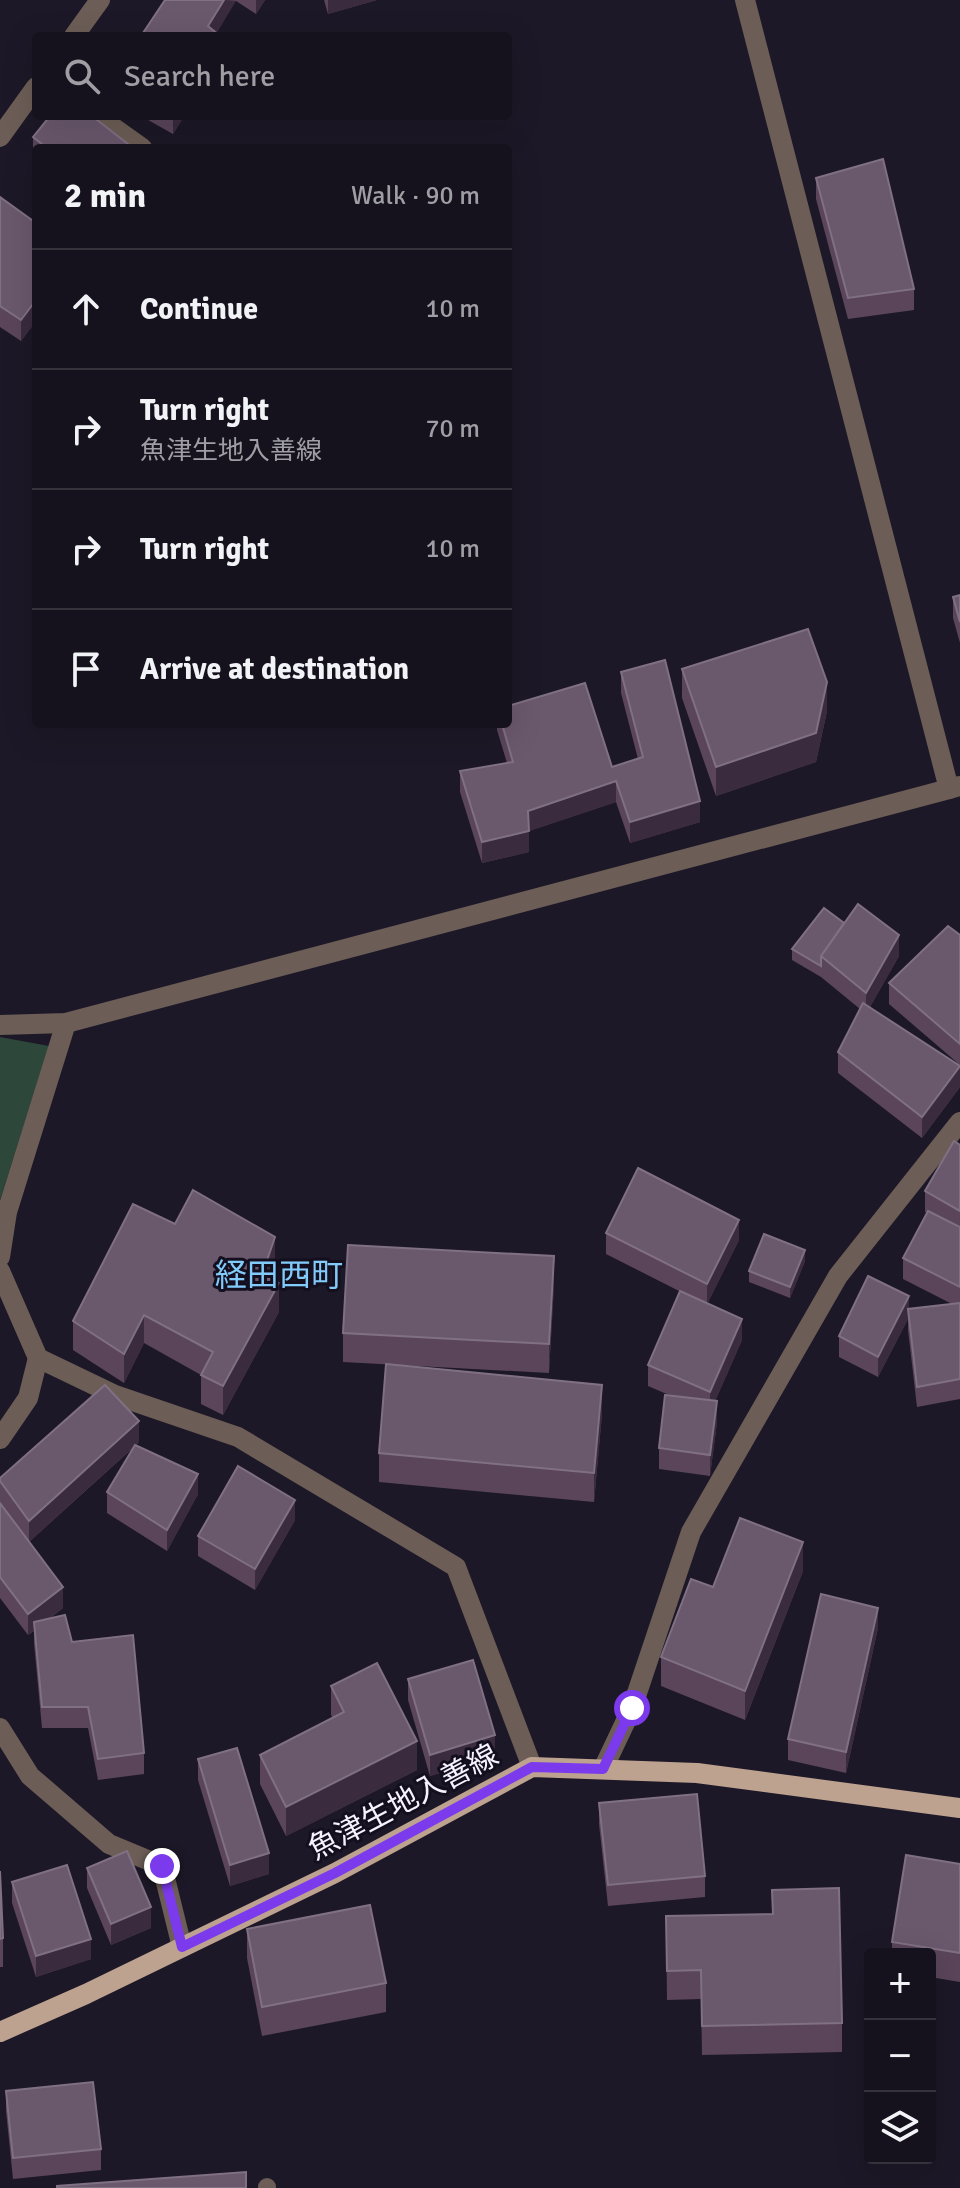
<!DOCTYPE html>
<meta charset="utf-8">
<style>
body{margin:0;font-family:Signika,"Noto Sans JP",sans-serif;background:#23202a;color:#f1f3f6}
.controls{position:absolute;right:24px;bottom:24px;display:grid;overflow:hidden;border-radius:8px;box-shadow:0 8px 32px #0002}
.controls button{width:72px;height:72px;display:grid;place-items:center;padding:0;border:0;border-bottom:2px solid #35323b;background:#16121d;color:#f1f3f6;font:40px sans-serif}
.stop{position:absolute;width:24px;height:24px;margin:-18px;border:6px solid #7c3aed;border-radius:50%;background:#fff}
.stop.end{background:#7c3aed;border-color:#fff;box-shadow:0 2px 8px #0008}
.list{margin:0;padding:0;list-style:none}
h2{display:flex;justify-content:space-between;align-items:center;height:104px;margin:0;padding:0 32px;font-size:34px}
h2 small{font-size:26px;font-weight:400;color:#9e9ea4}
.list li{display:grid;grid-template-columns:52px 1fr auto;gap:24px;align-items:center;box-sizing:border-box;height:120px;padding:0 32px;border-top:2px solid #35323b}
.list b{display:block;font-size:30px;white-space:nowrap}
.list p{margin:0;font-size:26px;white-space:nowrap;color:#9e9ea4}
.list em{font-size:26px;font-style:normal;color:#9e9ea4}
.icon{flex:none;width:44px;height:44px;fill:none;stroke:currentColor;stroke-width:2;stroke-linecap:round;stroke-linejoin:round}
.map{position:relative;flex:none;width:960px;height:2188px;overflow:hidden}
.search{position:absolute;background:#16121d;box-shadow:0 8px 32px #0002;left:32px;top:32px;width:480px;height:88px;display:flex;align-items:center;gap:20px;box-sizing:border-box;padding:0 28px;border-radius:8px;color:#9e9ea4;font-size:30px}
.panel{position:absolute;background:#16121d;box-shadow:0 8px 32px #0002;left:32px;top:144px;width:480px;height:584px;border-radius:8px}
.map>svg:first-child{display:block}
</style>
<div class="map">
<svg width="960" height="2188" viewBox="0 0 960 2188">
<rect width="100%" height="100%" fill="#1d1827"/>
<path fill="#2d473a" d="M0,1037L49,1046L0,1200Z"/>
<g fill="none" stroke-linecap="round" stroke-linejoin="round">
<path stroke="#6c5e56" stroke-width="18" d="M267,2187V2188"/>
<g stroke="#6c5e56" stroke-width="20">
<path d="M745,0L949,789L960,786"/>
<path d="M74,36L100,0"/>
<path d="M97,116L142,148"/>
<path d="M0,137L36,87"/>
<path d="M0,1025L66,1023L949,789"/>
<path d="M0,1257L7,1212L66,1023"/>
<path d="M0,1271L38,1358L115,1395L238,1437L456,1567L532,1767"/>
<path d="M0,1439L28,1398L38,1358"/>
<path d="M0,1728L30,1776L109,1844L162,1866L182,1947"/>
<path d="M603,1769L632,1708L691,1532L838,1276L960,1122"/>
</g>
<path stroke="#bea290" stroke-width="20" d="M0,2032L86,1994L335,1873L532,1767L697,1773L960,1808"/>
</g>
<g fill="#5a455b">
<path d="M165,0H265L256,14L236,1Z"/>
<path d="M324,0H377L328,14Z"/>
<path d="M141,116H184L173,134Z"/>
<path d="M33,137L133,148H36V160L33,158Z"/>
<path d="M816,178L914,289V310L848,319L816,199Z"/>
<path d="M0,197L36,223V321L21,341L0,327Z"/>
<path d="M960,595V643L953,618V597Z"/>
<path d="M682,669L827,711L816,762L716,796L682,698Z"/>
<path d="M621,672L700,822L630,843L616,802L529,831V852L482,863L460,792V771L507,763L497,730V724H508L612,767L638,759L621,693Z"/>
<path d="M844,923L899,956L870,1007L960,1087L922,1138L838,1073V1052L860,1009L821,977L792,960V949Z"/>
<path d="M960,935V1065L889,1004V983Z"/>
<path d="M960,1145V1399L917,1407L908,1330V1319L878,1377L839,1357V1336L909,1309L952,1304L903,1279V1258L927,1213L925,1212V1191Z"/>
<path d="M175,1224L275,1266L271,1279L279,1312L223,1415L201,1404V1375L144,1343L124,1383L73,1350V1321Z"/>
<path d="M606,1233L739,1240L707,1304L742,1340L715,1401L717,1422L710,1476L659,1469V1448L669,1395L648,1386V1365L683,1293L606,1254Z"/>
<path d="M805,1261L790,1298L749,1282V1271Z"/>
<path d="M554,1285L549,1373L343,1362V1333Z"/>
<path d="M602,1414L594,1502L379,1482V1453Z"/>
<path d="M139,1442L136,1445L198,1494L167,1551L107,1513V1492L135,1446L29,1542L0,1502V1478Z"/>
<path d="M0,1503L63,1608L49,1619L72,1642L144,1753V1774L98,1780L88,1728H42L34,1643V1631L28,1635L0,1598Z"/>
<path d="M295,1520L255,1590L198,1556V1536Z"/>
<path d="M803,1571L745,1720L661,1686V1657L713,1587Z"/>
<path d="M878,1628L846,1773L788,1760V1739Z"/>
<path d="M408,1679L495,1756L430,1776L408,1700Z"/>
<path d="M331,1686L417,1770L286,1836L260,1784V1755L333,1718L331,1715Z"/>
<path d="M198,1759L269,1874L230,1886L198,1780Z"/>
<path d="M599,1803L705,1876V1897L608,1906L599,1824Z"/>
<path d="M960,1864V1982L930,1977V1954H892V1942Z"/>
<path d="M87,1868L151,1928L111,1945L87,1888Z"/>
<path d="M0,1871L3,1938V1967H0Z"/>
<path d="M12,1882L91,1959L36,1977L12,1903Z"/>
<path d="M772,1890L842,2023V2052L702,2055L701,1999L667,2000L666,1916L772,1914Z"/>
<path d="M247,1929L386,1983V2012L262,2036L247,1958Z"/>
<path d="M6,2091L101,2149V2170L13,2179L6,2111Z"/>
</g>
<g fill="#3a2b3f">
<path d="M224,0L236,1L215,36L208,26Z"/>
<path d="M256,0H265L256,14Z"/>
<path d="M328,0H377L328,14Z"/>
<path d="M173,116H184L173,134Z"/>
<path d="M36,300V321L21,341V320Z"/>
<path d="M827,682V711L816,762L716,796V767Z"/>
<path d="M616,781V802L529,831V852L482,863V842L528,811Z"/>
<path d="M700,801V822L630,843V822Z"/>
<path d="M899,935V956L866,1014V993Z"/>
<path d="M960,1066V1087L922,1138V1117Z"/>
<path d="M739,1220V1240L707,1305V1284Z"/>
<path d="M275,1237V1266L262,1303V1275Z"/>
<path d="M805,1250V1261L790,1298V1287Z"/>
<path d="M554,1256V1285L549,1373V1344Z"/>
<path d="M279,1283V1312L223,1415V1386Z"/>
<path d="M909,1296V1317L908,1309V1319L878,1377V1357Z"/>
<path d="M144,1315V1343L124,1383V1354Z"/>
<path d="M742,1319V1340L710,1413V1392Z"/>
<path d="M602,1385V1414L594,1502V1473Z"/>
<path d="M717,1401V1422L710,1476V1455Z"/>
<path d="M139,1421V1442L29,1542V1521Z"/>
<path d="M198,1474V1494L167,1551V1530Z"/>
<path d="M295,1500V1520L255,1590V1569Z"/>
<path d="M803,1542V1571L745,1720V1691Z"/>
<path d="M63,1587V1608L34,1630V1622V1631L28,1635V1614Z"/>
<path d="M878,1608V1628L846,1773V1752Z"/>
<path d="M495,1735V1756L430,1776V1755Z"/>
<path d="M417,1741V1770L286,1836V1807Z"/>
<path d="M269,1853V1874L230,1886V1865Z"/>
<path d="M151,1907V1928L111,1945V1924Z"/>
<path d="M91,1939V1959L36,1977V1956Z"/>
</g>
<g fill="#6a586d" stroke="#807083" stroke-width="2">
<path d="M165,0H224L208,26L220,36H141Z"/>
<path d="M50,116H92L133,148H47L33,137Z"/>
<path d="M883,159L914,289L848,298L816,178Z"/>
<path d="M0,197L36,223V300L21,320L0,306Z"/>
<path d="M960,595V622L953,597Z"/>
<path d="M808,629L827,682L816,733L716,767L682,669Z"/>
<path d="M665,660L700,801L630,822L616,781L528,811L529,831L482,842L460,771L513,762L502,724H508V706L585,683L612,767L643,757L621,672Z"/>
<path d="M858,904L899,935L866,993L821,956Z"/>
<path d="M824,908L844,923L821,956V966L792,949Z"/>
<path d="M948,926L960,935V1044L889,983Z"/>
<path d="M863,1003L960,1066L922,1117L838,1052Z"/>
<path d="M954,1141L960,1145V1211L925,1191Z"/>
<path d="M638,1168L739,1220L707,1284L606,1233Z"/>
<path d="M193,1190L275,1237L262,1275L279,1283L223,1386L201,1375L213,1352L144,1315L124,1354L73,1321L133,1204L175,1224Z"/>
<path d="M928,1211L960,1227V1287L903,1258Z"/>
<path d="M764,1234L805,1250L790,1287L749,1271Z"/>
<path d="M348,1245L554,1256L549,1344L343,1333Z"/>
<path d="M868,1276L909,1296L878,1357L839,1336Z"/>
<path d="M680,1291L742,1319L710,1392L648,1365Z"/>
<path d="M960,1303V1379L917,1387L908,1309Z"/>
<path d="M386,1364L602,1385L594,1473L379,1453Z"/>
<path d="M105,1385L139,1421L29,1521L0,1481V1478Z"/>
<path d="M665,1395L717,1401L710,1455L659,1448Z"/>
<path d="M135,1445L198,1474L167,1530L107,1492Z"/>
<path d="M238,1466L295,1500L255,1569L198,1536Z"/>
<path d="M0,1503L63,1587L28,1614L0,1577Z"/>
<path d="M740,1518L803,1542L745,1691L661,1657L691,1579L713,1587Z"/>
<path d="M821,1594L878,1608L846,1752L788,1739Z"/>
<path d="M65,1615L72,1642L133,1635L144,1753L98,1759L88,1707H42L34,1622Z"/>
<path d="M473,1660L495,1735L430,1755L408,1679Z"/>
<path d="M377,1663L417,1741L286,1807L260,1755L344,1712L331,1686Z"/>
<path d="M237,1748L269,1853L230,1865L198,1759Z"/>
<path d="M697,1794L705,1876L608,1885L599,1803Z"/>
<path d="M127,1851L151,1907L111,1924L87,1868Z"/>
<path d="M906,1855L960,1864V1953L892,1942Z"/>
<path d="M67,1865L91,1939L36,1956L12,1882Z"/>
<path d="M0,1871L3,1938L0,1939Z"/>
<path d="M839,1888L842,2023L702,2026L701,1970L667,1971L666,1916L773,1914L772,1890Z"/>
<path d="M370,1905L386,1983L262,2007L247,1929Z"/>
<path d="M93,2082L101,2149L13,2158L6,2091Z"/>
<path d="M246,2172V2188H57V2186Z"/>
</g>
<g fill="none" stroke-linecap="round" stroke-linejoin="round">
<path stroke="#7c3aed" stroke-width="10" d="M162,1866L182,1947L335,1873L532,1767L603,1769L632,1708"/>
</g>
<g text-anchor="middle" stroke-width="6" stroke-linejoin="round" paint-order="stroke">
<g font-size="30" fill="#f5f2fd" stroke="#140f1e">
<text transform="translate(403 1802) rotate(-28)" y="10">魚津生地入善線</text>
</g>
<g font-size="32" fill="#81cafa" stroke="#140f1e">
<text x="279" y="1286">経田西町</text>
</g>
</g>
</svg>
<div class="controls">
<button>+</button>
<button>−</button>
<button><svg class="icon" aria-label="layers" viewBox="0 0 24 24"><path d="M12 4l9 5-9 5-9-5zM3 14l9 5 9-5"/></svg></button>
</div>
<div class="stop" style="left:632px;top:1708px"></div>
<div class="stop end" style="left:162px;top:1866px"></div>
<div class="search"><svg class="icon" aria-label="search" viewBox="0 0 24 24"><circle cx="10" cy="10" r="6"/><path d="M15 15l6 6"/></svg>Search here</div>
<section class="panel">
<h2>2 min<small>Walk · 90 m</small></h2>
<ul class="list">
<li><svg class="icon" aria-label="ahead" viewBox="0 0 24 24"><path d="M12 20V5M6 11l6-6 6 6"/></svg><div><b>Continue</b></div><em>10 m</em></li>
<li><svg class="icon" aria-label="right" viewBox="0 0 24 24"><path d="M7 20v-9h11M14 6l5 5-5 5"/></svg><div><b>Turn right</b><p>魚津生地入善線</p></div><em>70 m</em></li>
<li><svg class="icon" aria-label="right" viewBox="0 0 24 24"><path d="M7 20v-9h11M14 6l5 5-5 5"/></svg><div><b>Turn right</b></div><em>10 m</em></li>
<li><svg class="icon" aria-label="arrive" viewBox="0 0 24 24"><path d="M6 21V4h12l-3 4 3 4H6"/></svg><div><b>Arrive at destination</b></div></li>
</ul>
</section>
</div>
